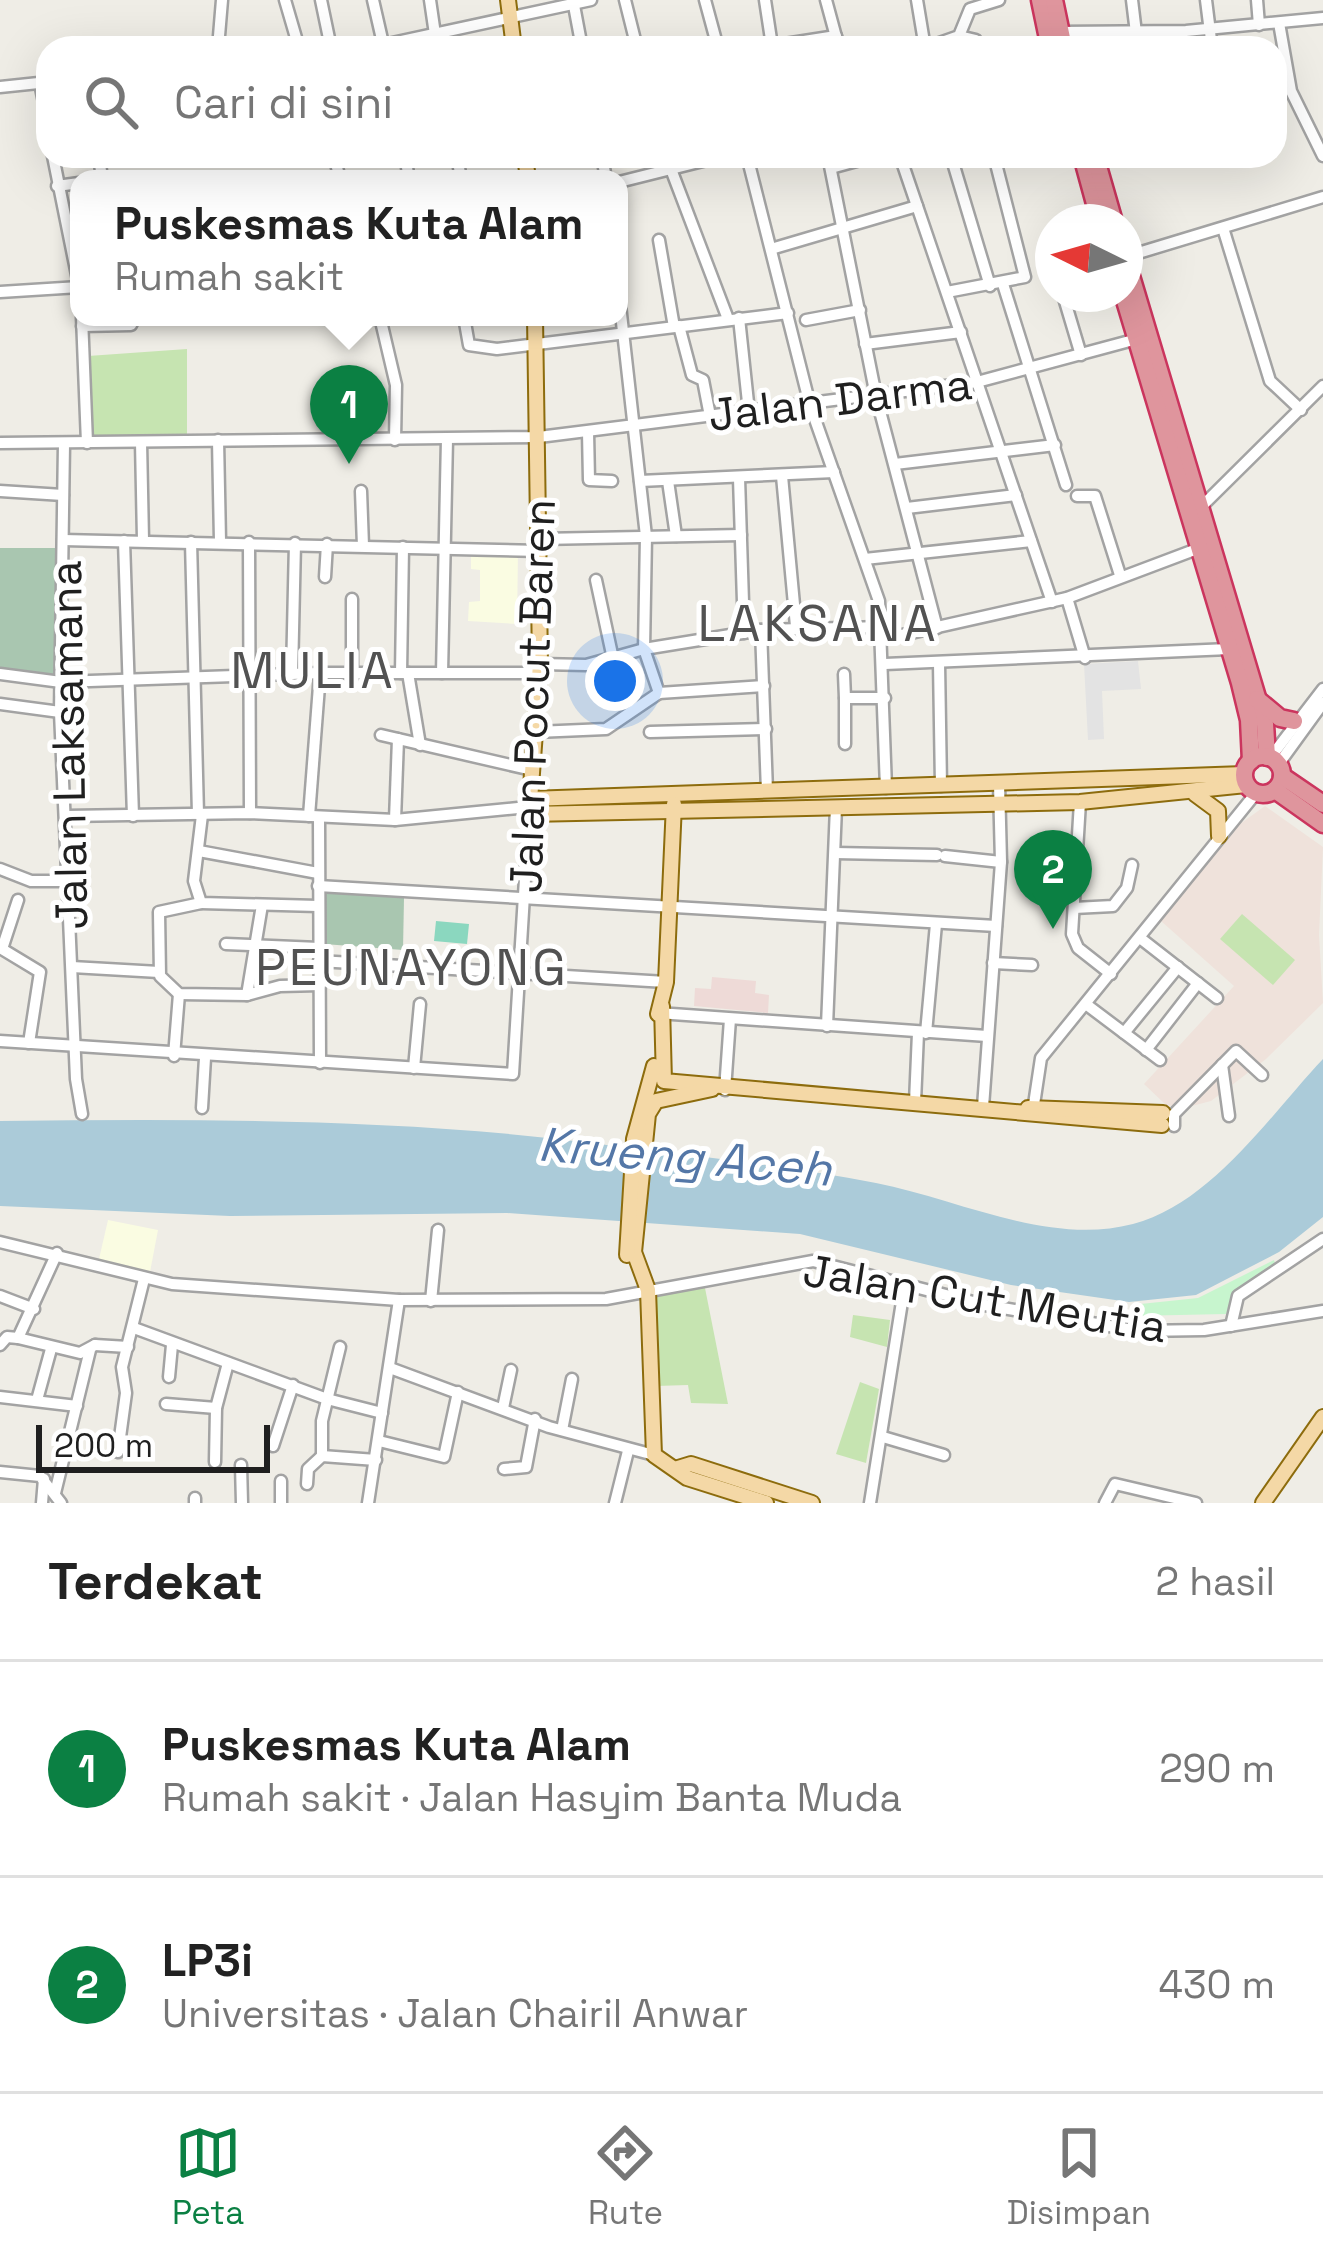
<!DOCTYPE html>
<html lang="id">
<meta charset="utf-8">
<style>
body{margin:0;font-family:"Space Grotesk",sans-serif;background:#f2f2f2;color:#222}
.compass{position:absolute;left:1035px;top:204px;width:108px;height:108px;border-radius:50%;background:#fff;box-shadow:0 12px 48px #0002;rotate:275deg}
.scale{position:absolute;left:36px;bottom:30px;width:234px;box-sizing:border-box;padding-left:12px;border:6px solid #1f1f1f;border-top:0;font-size:33px;line-height:42px;white-space:nowrap;color:#1f1f1f;-webkit-text-stroke:9px #fff;paint-order:stroke}
.you{position:absolute;left:615px;top:681px;width:42px;height:42px;margin:-30px;border:9px solid #fff;border-radius:50%;background:#1a73e8;box-shadow:0 0 0 18px #1a73e833}
.badge{display:grid;place-items:center;width:78px;height:78px;border-radius:50%;background:#0b8043;color:#fff;font-size:39px;font-weight:700}
.pin{position:absolute;translate:-50% -99px;filter:drop-shadow(0 3px 6px #0008)}
.pin::after{content:'';position:absolute;top:63px;width:42px;height:36px;background:inherit;clip-path:polygon(0 0,100% 0,50% 100%)}
.popup{position:absolute;left:70px;top:170px;width:558px;height:156px;box-sizing:border-box;display:grid;place-content:center;border-radius:24px;background:#fff;filter:drop-shadow(0 3px 9px #0005);font-size:39px;white-space:nowrap;color:#767676}
.popup b{font-size:45px;color:#222}
.popup::after{content:'';position:absolute;left:50%;top:100%;margin-left:-24px;border:24px solid transparent;border-top-color:#fff}
.list{margin:0;padding:0;list-style:none}
h2{display:flex;justify-content:space-between;align-items:center;height:156px;margin:0;padding:0 48px;font-size:51px}
h2 small{font-size:39px;font-weight:400;color:#767676}
.list li{display:grid;grid-template-columns:78px 1fr auto;gap:36px;align-items:center;box-sizing:border-box;height:216px;padding:0 48px;border-top:3px solid #e0e0e0}
.list b{display:block;font-size:45px;white-space:nowrap}
.list p{margin:0;font-size:39px;white-space:nowrap;color:#767676}
.list em{font-size:39px;font-style:normal;color:#767676}
.icon{flex:none;width:66px;height:66px;fill:none;stroke:currentColor;stroke-width:2;stroke-linecap:round;stroke-linejoin:round}
.map{position:relative;flex:none;width:1323px;height:1503px;overflow:hidden}
.search{position:absolute;background:#fff;box-shadow:0 12px 48px #0002;left:36px;right:36px;top:36px;height:132px;display:flex;align-items:center;gap:30px;box-sizing:border-box;padding:0 42px;border-radius:36px;color:#767676;font-size:45px}
.sheet{height:588px;background:#fff}
nav{display:flex;justify-content:space-around;align-items:center;box-sizing:border-box;height:168px;border-top:3px solid #e0e0e0;background:#fff;font-size:33px;color:#767676}
nav a{display:grid;justify-items:center;gap:6px}
nav .on{color:#0b8043}
.map>svg:first-child{display:block}
</style>
<div class="map">
<svg width="1323" height="1503" viewBox="0 0 1323 1503">
<rect width="100%" height="100%" fill="#efede6"/>
<path fill="#eedad7" d="M712,977L756,981L755,993L769,995L768,1013L694,1006L695,988L711,989Z"/>
<g fill="#fafce2">
<path d="M471,548L518,551L517,624L468,621L469,602L480,601V570L471,569Z"/>
<path d="M108,1220L158,1230L150,1272L99,1259Z"/>
</g>
<path fill="#efe2db" d="M1265,806L1323,847L1319,935L1323,1003L1266,1059L1211,1101L1184,1108L1166,1105L1144,1084L1234,986L1161,921L1233,829Z"/>
<g fill="#c6e4b1">
<path d="M187,349V434L89,436L88,356Z"/>
<path d="M1242,914L1295,960L1273,985L1220,939Z"/>
<path d="M704,1283L728,1404L691,1403L688,1385L656,1386L654,1296L657,1291Z"/>
<path d="M853,1315L890,1320L887,1347L850,1337Z"/>
<path d="M860,1382L879,1389L866,1463L836,1454Z"/>
</g>
<g fill="#a9c6b0">
<path d="M0,548H56L54,677L0,668Z"/>
<path d="M324,891L404,898L403,950L324,944Z"/>
</g>
<path fill="#c7f5ce" d="M1274,1260L1278,1273L1240,1296L1233,1294L1226,1314L1132,1316L1131,1305L1198,1298Z"/>
<path fill="#8bd7bf" d="M436,921L469,924L467,944L434,941Z"/>
<path fill="#e3e3e3" d="M1138,661L1141,689L1102,691L1104,739L1088,740L1084,664Z"/>
<path fill="#abcbd9" d="M1323,1059V1217L1279,1252L1196,1295L1129,1302L1011,1285L800,1234L507,1213L230,1216L0,1206V1121C203,1119 405,1118 607,1145C696,1156 788,1166 876,1183C958,1199 1049,1246 1133,1224C1211,1204 1270,1115 1323,1059Z"/>
<g fill="none" stroke-linecap="round" stroke-linejoin="round">
<g stroke="#a3a3a3" stroke-width="15">
<g id="minor">
<path d="M285,0L299,48"/>
<path d="M321,0L331,48"/>
<path d="M373,0L384,48"/>
<path d="M430,0L437,48"/>
<path d="M573,0L582,48"/>
<path d="M625,0L637,48"/>
<path d="M705,0L718,48"/>
<path d="M765,0L772,46L836,36"/>
<path d="M826,0L839,48"/>
<path d="M917,0L925,48L959,36L970,9L999,0"/>
<path d="M1132,0L1136,33"/>
<path d="M1206,0L1212,48"/>
<path d="M1257,0L1259,25"/>
<path d="M1279,23L1291,91L1323,156"/>
<path d="M1059,32L1186,31L1323,18"/>
<path d="M959,36L976,40L980,48"/>
<path d="M218,48L222,0"/>
<path d="M369,48L591,0"/>
<path d="M40,83L48,122"/>
<path d="M0,87L48,82"/>
<path d="M53,156L79,285"/>
<path d="M99,156L102,179"/>
<path d="M334,156L340,179"/>
<path d="M405,156L409,179"/>
<path d="M457,156L461,179"/>
<path d="M602,156L606,179"/>
<path d="M666,156L728,319"/>
<path d="M747,156L810,405L879,601L886,788"/>
<path d="M828,156L876,396L937,628"/>
<path d="M900,156L1052,602"/>
<path d="M951,156L990,286"/>
<path d="M831,168L875,156"/>
<path d="M619,182L723,156"/>
<path d="M57,186L79,183"/>
<path d="M1223,228L1270,381L1301,410"/>
<path d="M659,240L674,327"/>
<path d="M771,249L917,206"/>
<path d="M1125,257L1323,197"/>
<path d="M1003,284L1066,485"/>
<path d="M0,292L79,287"/>
<path d="M947,292L1025,277L994,156"/>
<path d="M1064,298L1081,355"/>
<path d="M82,317L87,443"/>
<path d="M380,317L396,385L395,440"/>
<path d="M464,317L469,345L497,349L788,313"/>
<path d="M739,318L749,412"/>
<path d="M806,320L860,310"/>
<path d="M82,326L131,325L135,317"/>
<path d="M679,326L692,375L703,380L710,416"/>
<path d="M865,344L961,332"/>
<path d="M588,432L589,480L612,481"/>
<path d="M218,440L220,541"/>
<path d="M141,442L143,540"/>
<path d="M0,443L539,437L977,382L1137,339"/>
<path d="M64,444L60,712L76,1079L82,1114"/>
<path d="M895,464L1055,445"/>
<path d="M782,476L796,626"/>
<path d="M739,478L744,633"/>
<path d="M640,481L834,472"/>
<path d="M668,481L676,536"/>
<path d="M0,491L63,495"/>
<path d="M361,491L363,546"/>
<path d="M1077,496H1095L1120,575"/>
<path d="M907,508L1016,495"/>
<path d="M1200,508L1323,386"/>
<path d="M541,539L741,535"/>
<path d="M63,540L541,551"/>
<path d="M124,541L133,816"/>
<path d="M191,542L198,814"/>
<path d="M249,542L250,813"/>
<path d="M865,559L1031,541"/>
<path d="M325,577L327,544"/>
<path d="M596,580L613,659"/>
<path d="M1067,598L1085,658"/>
<path d="M352,599V673"/>
<path d="M761,630L883,627"/>
<path d="M884,639L1067,598L1197,549"/>
<path d="M939,663L941,786"/>
<path d="M540,664L586,665L644,649L761,630L767,791"/>
<path d="M885,664L1229,649"/>
<path d="M401,673L403,547"/>
<path d="M408,673L420,745"/>
<path d="M442,673L447,439"/>
<path d="M0,674L61,682L320,673H540"/>
<path d="M292,674L295,543"/>
<path d="M844,674L845,698"/>
<path d="M659,693L764,686"/>
<path d="M0,704L60,712"/>
<path d="M536,732L606,729L659,693L644,649L646,536L619,296"/>
<path d="M650,732L766,729"/>
<path d="M381,735L532,770"/>
<path d="M845,744V698H885"/>
<path d="M1270,758L1323,689"/>
<path d="M1278,765L1323,703"/>
<path d="M1080,802L1072,934L1078,948L1111,974"/>
<path d="M202,815L194,881L201,903L318,906"/>
<path d="M309,816L320,673"/>
<path d="M319,817L320,1063"/>
<path d="M395,820L398,739"/>
<path d="M199,851L318,873"/>
<path d="M835,853L937,855"/>
<path d="M945,856L1001,862"/>
<path d="M0,869L31,881H68"/>
<path d="M318,886L996,926"/>
<path d="M18,900L2,949L40,972L29,1043"/>
<path d="M201,903L159,912L160,976L179,994L247,995L262,905"/>
<path d="M1074,908L1113,906L1127,888L1132,865"/>
<path d="M1140,938L1217,998"/>
<path d="M226,944L319,948"/>
<path d="M319,961L666,982"/>
<path d="M993,963L1032,965"/>
<path d="M72,967L159,972"/>
<path d="M247,995L280,986L320,985"/>
<path d="M1087,1005L1160,1060"/>
<path d="M658,1013L987,1036"/>
<path d="M827,1026L836,807"/>
<path d="M926,1033L936,924"/>
<path d="M1124,1033L1178,967"/>
<path d="M0,1041L513,1074L529,814L518,808L395,820L250,813L67,816"/>
<path d="M1146,1050L1198,983"/>
<path d="M174,1056L179,994"/>
<path d="M1222,1065L1229,1116"/>
<path d="M414,1068L420,1004"/>
<path d="M725,1090L730,1019"/>
<path d="M915,1102L918,1033"/>
<path d="M983,1107L1001,862L999,784"/>
<path d="M202,1108L205,1058"/>
<path d="M1033,1111L1041,1058L1256,793"/>
<path d="M1174,1126V1114L1236,1051L1262,1075"/>
<path d="M0,1242L172,1284L399,1300L606,1299L813,1261L985,1305L1139,1331L1204,1330L1323,1311"/>
<path d="M0,1296L34,1309"/>
<path d="M431,1301L438,1230"/>
<path d="M1231,1326L1238,1296L1323,1239"/>
<path d="M134,1328L327,1399L382,1413"/>
<path d="M18,1338L80,1353L95,1345"/>
<path d="M0,1345L7,1337L18,1338L57,1253"/>
<path d="M95,1345L128,1347"/>
<path d="M390,1368L549,1427L654,1455"/>
<path d="M169,1377L172,1345"/>
<path d="M0,1397L77,1406"/>
<path d="M37,1400L51,1349"/>
<path d="M166,1404L216,1408"/>
<path d="M503,1408L511,1370"/>
<path d="M562,1430L572,1379"/>
<path d="M883,1437L944,1455"/>
<path d="M379,1441L444,1457L458,1392"/>
<path d="M273,1446L293,1385"/>
<path d="M118,1452L126,1393L122,1367L144,1279"/>
<path d="M322,1456V1421L340,1347"/>
<path d="M215,1462L216,1408L228,1363"/>
<path d="M241,1465L242,1503"/>
<path d="M504,1469L526,1467L535,1419"/>
<path d="M0,1472L40,1476L61,1503"/>
<path d="M281,1481V1503"/>
<path d="M307,1484L308,1469L322,1456L376,1460"/>
<path d="M55,1493L90,1350"/>
<path d="M42,1503L44,1479"/>
<path d="M195,1503V1498"/>
<path d="M368,1503L399,1300"/>
<path d="M615,1503L628,1451"/>
<path d="M870,1503L905,1283"/>
<path d="M1105,1503L1115,1484L1196,1503"/>
</g>
</g>
<g stroke="#8d6c0d" stroke-width="18">
<g id="major">
<path d="M508,0L514,48"/>
<path d="M525,156L528,179"/>
<path d="M535,317L540,664L529,814L1080,802L1246,785"/>
<path d="M1195,794L1218,811L1219,836"/>
<path d="M529,799L1244,774"/>
<path d="M662,1006L664,1081L1162,1125"/>
<path d="M658,1014L666,982L674,804"/>
<path d="M712,1089L656,1101L648,1114L634,1252L648,1290L654,1455L687,1478L766,1503"/>
<path d="M1028,1108L1163,1113"/>
<path d="M627,1255L634,1139L654,1066"/>
<path d="M678,1468L691,1464L812,1503"/>
<path d="M1263,1503L1323,1417"/>
</g>
</g>
<g stroke="#cb355e" stroke-width="21">
<g id="highway">
<path d="M1040,0L1050,48"/>
<path d="M1054,0L1064,48"/>
<path d="M1082,156L1100,222"/>
<path d="M1095,156L1114,222"/>
<path d="M1125,256L1265,724L1267,757"/>
<path d="M1123,294L1240,683L1249,720L1251,761"/>
<path d="M1257,699L1280,718L1294,721"/>
<circle cx="1263" cy="775" r="19"/>
<path d="M1282,776L1323,804"/>
<path d="M1275,790L1323,824"/>
</g>
</g>
<use href="#minor" stroke="#fff" stroke-width="10"/>
<use href="#major" stroke="#f4d8a6" stroke-width="14"/>
<use href="#highway" stroke="#df959d" stroke-width="16"/>
</g>
<g text-anchor="middle" stroke-width="10" stroke-linejoin="round" paint-order="stroke">
<g font-size="45" fill="#1f1f1f" stroke="#fff">
<text transform="translate(840 399) rotate(-7)" y="16">Jalan Darma</text>
<text transform="translate(532 696) rotate(-88)" y="16">Jalan Pocut Baren</text>
<text transform="translate(68 745) rotate(-91)" y="16">Jalan Laksamana</text>
<text transform="translate(985 1298) rotate(9)" y="16">Jalan Cut Meutia</text>
</g>
<g font-size="48" font-style="italic" fill="#5477a7" stroke="#fff">
<text transform="translate(685 1156) rotate(5)" y="17">Krueng Aceh</text>
</g>
<g font-size="51" letter-spacing="3" fill="#525252" stroke="#fff">
<text x="818" y="641">LAKSANA</text>
<text x="313" y="688">MULIA</text>
<text x="412" y="985">PEUNAYONG</text>
</g>
</g>
</svg>
<svg class="compass" viewBox="-18 -18 36 36"><path d="M0-13l5 13h-10z" fill="#e53935"/><path d="M0 13l5-13h-10z" fill="#767676"/></svg>
<div class="scale">200 m</div>
<div class="you"></div>
<div class="pin badge" style="left:349px;top:464px">1</div>
<div class="popup"><b>Puskesmas Kuta Alam</b>Rumah sakit</div>
<div class="pin badge" style="left:1053px;top:929px">2</div>
<div class="search"><svg class="icon" aria-label="search" viewBox="0 0 24 24"><circle cx="10" cy="10" r="6"/><path d="M15 15l6 6"/></svg>Cari di sini</div>
</div>
<section class="sheet">
<h2>Terdekat<small>2 hasil</small></h2>
<ul class="list">
<li><span class="badge">1</span><div><b>Puskesmas Kuta Alam</b><p>Rumah sakit · Jalan Hasyim Banta Muda</p></div><em>290 m</em></li>
<li><span class="badge">2</span><div><b>LP3i</b><p>Universitas · Jalan Chairil Anwar</p></div><em>430 m</em></li>
</ul>
</section>
<nav>
<a class="on"><svg class="icon" aria-label="map" viewBox="0 0 24 24"><path d="M3 6l6-2 6 2 6-2v14l-6 2-6-2-6 2zM9 4v14M15 6v14"/></svg>Peta</a>
<a><svg class="icon" aria-label="directions" viewBox="0 0 24 24"><path d="M12 3l9 9-9 9-9-9zM9 14v-3h6M13 9l2 2-2 2"/></svg>Rute</a>
<a><svg class="icon" aria-label="saved" viewBox="0 0 24 24"><path d="M7 4h10v16l-5-4-5 4z"/></svg>Disimpan</a>
</nav>
